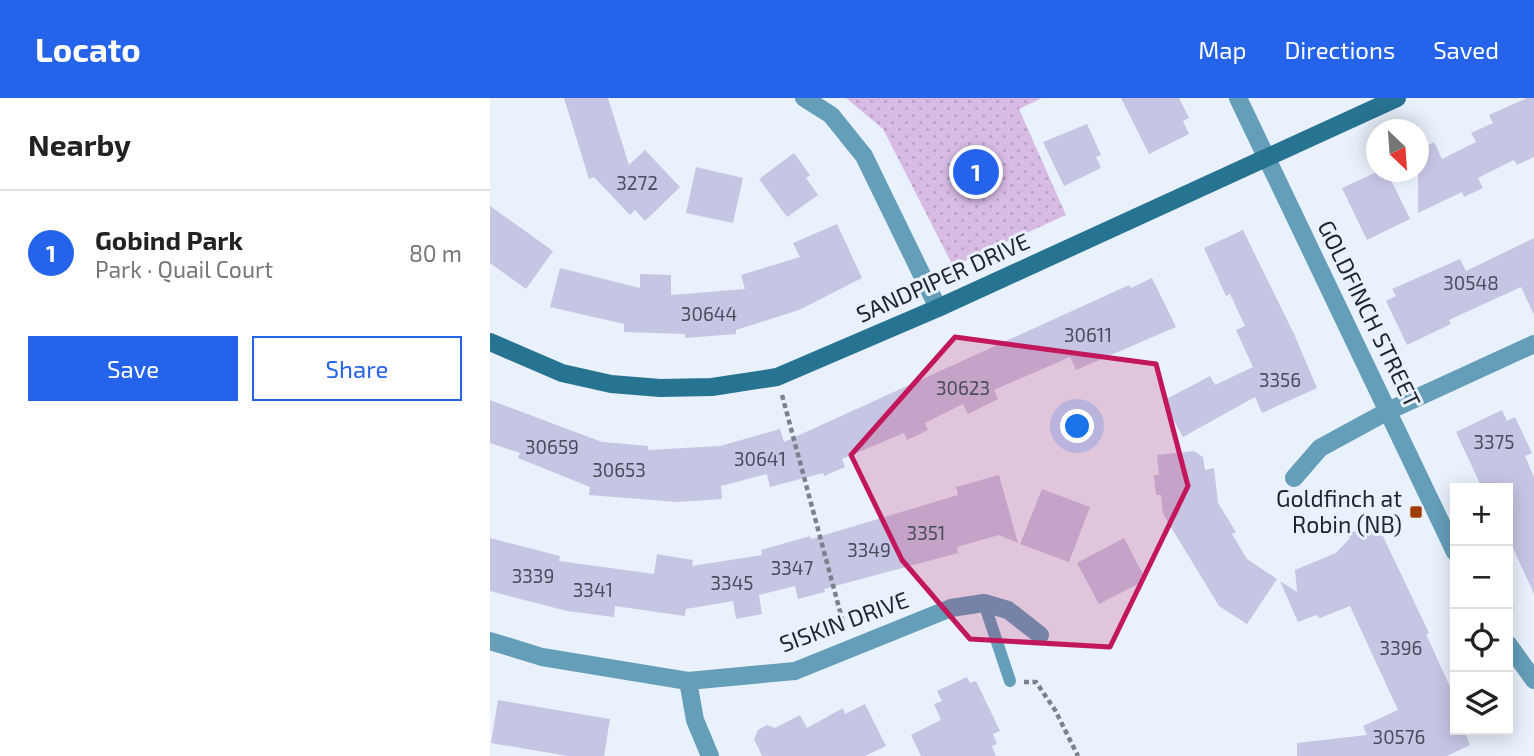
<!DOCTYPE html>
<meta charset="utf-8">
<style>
body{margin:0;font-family:"Exo 2",sans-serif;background:#f6f6f6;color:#222}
.controls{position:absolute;right:21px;bottom:21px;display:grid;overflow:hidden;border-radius:0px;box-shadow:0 4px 18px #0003}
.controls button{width:63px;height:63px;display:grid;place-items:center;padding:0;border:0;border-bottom:2px solid #e0e0e0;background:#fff;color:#222;font:35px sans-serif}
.compass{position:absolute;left:876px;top:21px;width:63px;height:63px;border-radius:50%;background:#fff;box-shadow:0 4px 18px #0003;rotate:155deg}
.you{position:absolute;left:588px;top:329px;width:24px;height:24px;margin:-18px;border:5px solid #fff;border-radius:50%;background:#1a73e8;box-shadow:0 0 0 10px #1a73e833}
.badge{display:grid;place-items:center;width:46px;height:46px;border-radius:50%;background:#2563eb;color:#fff;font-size:23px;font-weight:700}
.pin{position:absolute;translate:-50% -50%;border:4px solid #fff;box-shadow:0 2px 7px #0006}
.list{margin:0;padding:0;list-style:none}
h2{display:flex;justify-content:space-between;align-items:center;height:91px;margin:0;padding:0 28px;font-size:30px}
h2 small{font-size:23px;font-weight:400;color:#767676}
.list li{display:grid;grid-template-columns:46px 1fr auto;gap:21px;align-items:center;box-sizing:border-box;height:126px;padding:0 28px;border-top:2px solid #e0e0e0}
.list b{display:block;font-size:26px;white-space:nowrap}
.list p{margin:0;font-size:23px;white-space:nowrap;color:#767676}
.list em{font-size:23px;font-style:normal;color:#767676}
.actions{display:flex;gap:14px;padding:21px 28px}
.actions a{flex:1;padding:16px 0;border:2px solid #2563eb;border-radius:0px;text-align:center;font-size:24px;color:#2563eb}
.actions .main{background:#2563eb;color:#fff}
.icon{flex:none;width:38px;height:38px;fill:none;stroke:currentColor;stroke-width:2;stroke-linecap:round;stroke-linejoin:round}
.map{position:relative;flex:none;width:1044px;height:658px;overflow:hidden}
header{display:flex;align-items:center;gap:42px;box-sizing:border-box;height:98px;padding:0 35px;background:#2563eb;color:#fff}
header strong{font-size:33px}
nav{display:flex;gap:38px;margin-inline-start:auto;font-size:24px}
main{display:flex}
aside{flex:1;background:#fff}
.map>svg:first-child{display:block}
</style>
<header>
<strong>Locato</strong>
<nav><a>Map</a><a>Directions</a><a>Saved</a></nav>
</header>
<main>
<aside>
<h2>Nearby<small></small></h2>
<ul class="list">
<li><span class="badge">1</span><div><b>Gobind Park</b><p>Park · Quail Court</p></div><em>80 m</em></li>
</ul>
<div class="actions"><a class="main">Save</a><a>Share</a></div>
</aside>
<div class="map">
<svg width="1044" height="658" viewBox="0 0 1044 658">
<defs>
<pattern id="park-dots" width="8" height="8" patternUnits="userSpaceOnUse" patternTransform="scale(1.75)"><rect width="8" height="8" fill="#d8bbe5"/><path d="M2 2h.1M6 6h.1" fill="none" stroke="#b9a1c5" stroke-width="1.8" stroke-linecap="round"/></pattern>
</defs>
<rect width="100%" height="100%" fill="#e9f1fc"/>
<path fill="url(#park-dots)" d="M356,0H552L529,11L576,117L470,165L461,164L393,31Z"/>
<g fill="#c6c5e4">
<path d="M74,0H118L139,67L155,52L190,89L155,123L145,112L140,117L104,79L99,81Z"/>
<path d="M631,0H689L699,20L693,23L699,36L659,56Z"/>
<path d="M1037,0H1044V59L1027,67L1024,62L988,80L993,90L974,99L972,94L928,115V52L944,44L952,61L986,44L981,35L1003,25L999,17Z"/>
<path d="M597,26L611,57L606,59L611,70L574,88L553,44Z"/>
<path d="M304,55L320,77L316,80L328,97L297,119L269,81Z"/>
<path d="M206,69L253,80L243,125L196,115Z"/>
<path d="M887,74H897L920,121L877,142L852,90Z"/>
<path d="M0,108L63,153L36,191L0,165Z"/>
<path d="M347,126L372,180L309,212L246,232V236L195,240V236L134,234V226L60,209L70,170L150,190V176L181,177V197L255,191L251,177L310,159L303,145Z"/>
<path d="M753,132L804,236L827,290L772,315L765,299L693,339L673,303L720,278L725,287L763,269L746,232L755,228L740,196L736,198L714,150Z"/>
<path d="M1044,140V217L1031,189L959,222L961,226L917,247L896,203L906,198L902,191L970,161L976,173Z"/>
<path d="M662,180L686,229L586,272L580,259L504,292L508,301L478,316L473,306L435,325L438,332L417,342L414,335L352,361L355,369L334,378L333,375L280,389L277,376L231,388L232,401L187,404L99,397L100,389L28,360L30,355L0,345V302L112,344L158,348V352L230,348L290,331L294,344L639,187L641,190Z"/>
<path d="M1012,312L1017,323L1025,319L1042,355L1035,358L1044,379V496L1018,439V390H992L966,334Z"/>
<path d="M704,353L713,359L715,372L724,370L728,405L746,434L742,436L757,461L787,481L757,526L729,508L673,416L671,397H666L664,377H669L667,357Z"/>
<path d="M509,377L528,445L509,437L467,449L468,455L334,491L335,494L308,501L305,488L269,497L272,516L246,521L243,503L196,511L195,518L125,508L124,519L77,513L0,493V440L70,458L69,463L164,476L167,456L203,462L202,468L272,457L271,452L320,438L321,441L468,397L466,389Z"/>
<path d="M552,391L600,409L579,464L530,446Z"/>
<path d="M890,432L939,535L936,536L960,589L965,586V632H974L980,647L957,658H807V645L877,637L873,628L908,612L860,508L830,520L826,517L808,524L790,483L807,494L805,472L846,455L860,440L857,434Z"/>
<path d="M634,440L656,482L609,506L587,465Z"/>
<path d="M477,579L480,585L486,583L510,633L503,636L507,646L502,648L506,658H431L421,637L451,622L444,606L452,603L447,593Z"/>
<path d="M8,602L120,621L114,658H78L1,645Z"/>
<path d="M375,606L396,648L375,658H272L264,641L268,632L277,627L285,630L310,617L317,630L353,610L355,616Z"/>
</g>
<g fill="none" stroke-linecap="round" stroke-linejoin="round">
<g stroke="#7b828d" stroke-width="4.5" stroke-dasharray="5 3.5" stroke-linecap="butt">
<path d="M292,297L355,532"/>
<path d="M534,584H546L565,612L588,658"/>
</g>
<path stroke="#649eb9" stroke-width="12" d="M494,505L520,583"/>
<g stroke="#649eb9" stroke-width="18">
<path d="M314,0L341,17L374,58L448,210"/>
<path d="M748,0L965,454"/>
<path d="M804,380L830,350L898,313L1044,246"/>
<path d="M0,543L52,559L198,583L305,573L461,510L494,505L518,512L550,537"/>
<path d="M1018,546L1044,582"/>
<path d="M198,583L205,622L220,658"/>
</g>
<path stroke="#277392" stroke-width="18" d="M0,244L72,275L121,286L170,290L222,289L287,279L448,210L907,0"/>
</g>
<path fill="#c2185b" fill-opacity="0.2" stroke="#c2185b" stroke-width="5" stroke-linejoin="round" d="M465,239L666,266L698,388L620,549L480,541L412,462L361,357Z"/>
<rect fill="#a13d09" stroke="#e9f1fc" stroke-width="2.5" x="919" y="407" width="14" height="14" rx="3.5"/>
<g text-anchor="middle" stroke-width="6" stroke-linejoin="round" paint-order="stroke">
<g font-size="19" fill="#484d5c">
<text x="147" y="92">3272</text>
<text x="981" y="192">30548</text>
<text x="219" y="223">30644</text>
<text x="598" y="244">30611</text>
<text x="790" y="289">3356</text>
<text x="473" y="297">30623</text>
<text x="1004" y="351">3375</text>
<text x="62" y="356">30659</text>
<text x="270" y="368">30641</text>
<text x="129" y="379">30653</text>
<text x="436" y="442">3351</text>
<text x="379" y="459">3349</text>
<text x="302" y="477">3347</text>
<text x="43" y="485">3339</text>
<text x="242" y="492">3345</text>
<text x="103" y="499">3341</text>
<text x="911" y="557">3396</text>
<text x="909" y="646">30576</text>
</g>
<g font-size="23" fill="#1e252f" stroke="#e9f1fc">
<text transform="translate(453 180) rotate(-24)" y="8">SANDPIPER DRIVE</text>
<text transform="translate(879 216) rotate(64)" y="8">GOLDFINCH STREET</text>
<text transform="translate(354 524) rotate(-20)" y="8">SISKIN DRIVE</text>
</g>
<g font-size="23" fill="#1e252f" stroke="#e9f1fc" text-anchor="end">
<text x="912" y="409">Goldfinch at<tspan x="912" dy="26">Robin (NB)</tspan></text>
</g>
</g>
</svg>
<div class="controls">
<button>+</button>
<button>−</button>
<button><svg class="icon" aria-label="locate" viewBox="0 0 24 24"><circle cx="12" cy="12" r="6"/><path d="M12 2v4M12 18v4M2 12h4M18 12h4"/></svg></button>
<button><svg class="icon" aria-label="layers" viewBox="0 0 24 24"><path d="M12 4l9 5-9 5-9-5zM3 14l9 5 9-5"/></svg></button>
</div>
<svg class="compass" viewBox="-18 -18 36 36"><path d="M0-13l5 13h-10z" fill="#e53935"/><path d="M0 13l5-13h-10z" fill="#767676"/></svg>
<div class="you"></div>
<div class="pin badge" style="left:486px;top:74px">1</div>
</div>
</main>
